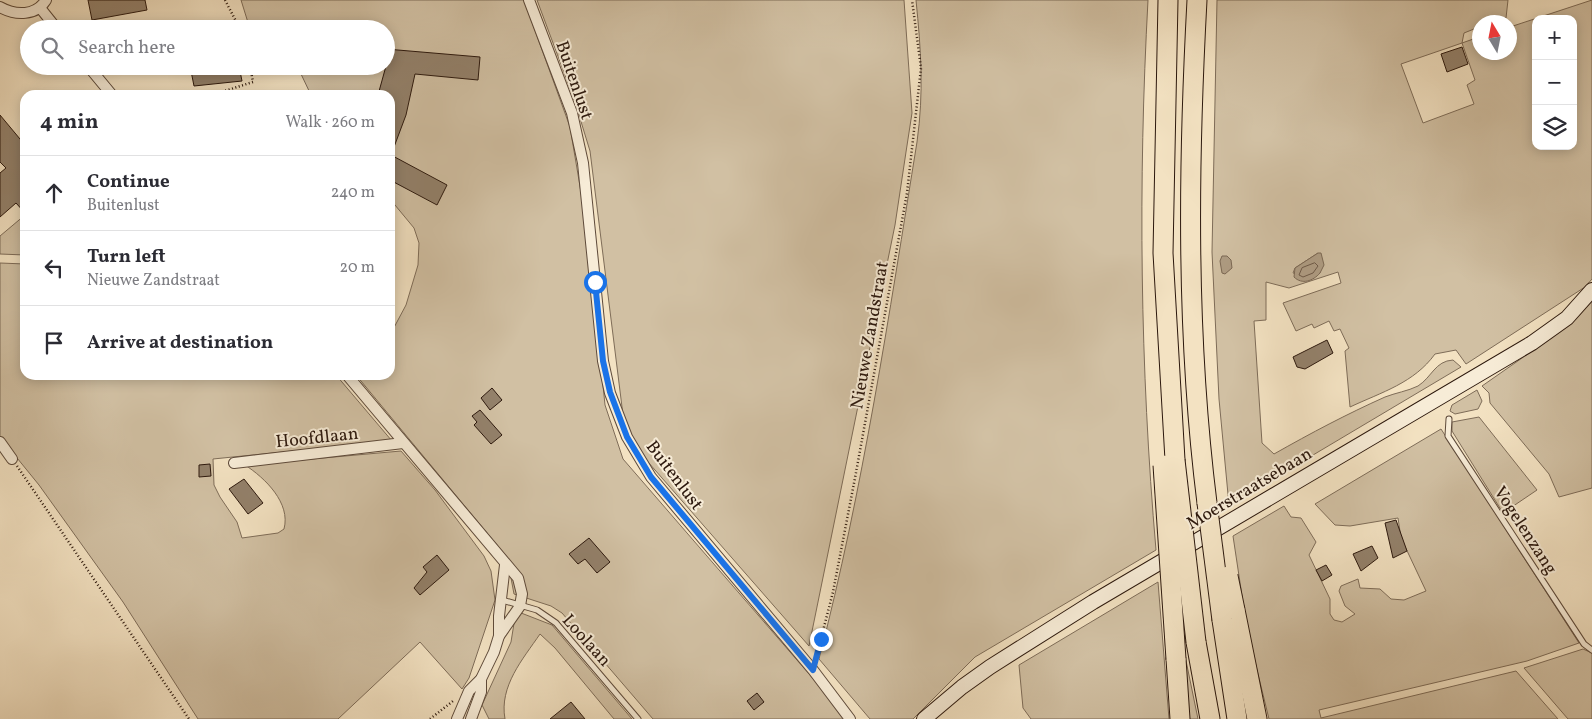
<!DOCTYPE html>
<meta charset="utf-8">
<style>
body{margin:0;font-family:Vollkorn,serif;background:#f2f2f3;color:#2b2b33}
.controls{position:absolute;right:15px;top:15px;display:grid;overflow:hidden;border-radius:10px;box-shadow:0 2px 12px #0003}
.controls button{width:45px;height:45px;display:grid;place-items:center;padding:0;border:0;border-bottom:1px solid #e1e1e2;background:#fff;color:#2b2b33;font:25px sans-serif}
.compass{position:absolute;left:1472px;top:15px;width:45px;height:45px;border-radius:50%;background:#fff;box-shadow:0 2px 12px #0003;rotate:350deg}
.stop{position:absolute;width:15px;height:15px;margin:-11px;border:4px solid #1a73e8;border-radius:50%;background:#fff}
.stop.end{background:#1a73e8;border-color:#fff;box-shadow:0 1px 5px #0008}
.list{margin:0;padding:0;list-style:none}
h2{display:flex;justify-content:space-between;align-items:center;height:65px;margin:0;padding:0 20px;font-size:21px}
h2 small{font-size:16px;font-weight:400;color:#7c7c81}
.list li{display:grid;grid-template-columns:32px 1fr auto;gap:15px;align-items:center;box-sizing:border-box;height:75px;padding:0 20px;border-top:1px solid #e1e1e2}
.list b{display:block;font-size:19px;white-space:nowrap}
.list p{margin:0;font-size:16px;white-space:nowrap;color:#7c7c81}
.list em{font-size:16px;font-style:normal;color:#7c7c81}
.icon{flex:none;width:28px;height:28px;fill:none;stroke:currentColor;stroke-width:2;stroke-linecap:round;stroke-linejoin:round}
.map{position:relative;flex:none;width:1592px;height:719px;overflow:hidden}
.search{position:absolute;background:#fff;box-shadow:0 2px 12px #0003;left:20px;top:20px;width:375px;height:55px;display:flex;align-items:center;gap:12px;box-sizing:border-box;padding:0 18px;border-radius:28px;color:#7c7c81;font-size:19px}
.panel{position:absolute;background:#fff;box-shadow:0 2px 12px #0003;left:20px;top:90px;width:375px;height:290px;border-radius:15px}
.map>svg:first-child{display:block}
</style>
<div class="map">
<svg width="1592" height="719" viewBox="0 0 1592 719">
<rect width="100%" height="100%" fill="#f3e2c2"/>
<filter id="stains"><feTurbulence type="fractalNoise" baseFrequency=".004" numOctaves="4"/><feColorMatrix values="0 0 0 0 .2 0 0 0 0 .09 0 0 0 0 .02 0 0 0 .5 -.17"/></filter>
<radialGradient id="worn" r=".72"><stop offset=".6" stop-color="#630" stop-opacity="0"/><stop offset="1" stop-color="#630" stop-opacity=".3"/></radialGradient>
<g fill="#d1c0a3" stroke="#7e6c58" fill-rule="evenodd">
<path d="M241,0H524L570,127L587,228L605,405L623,459L848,719H653L562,613L551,606L514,594L507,557L356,375H390V335L406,305L418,265L419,243L414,228L390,199V95H311L301,74L295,66H386V29H250Z"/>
<path d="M537,0H904L912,113L906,152L895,225L809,646L648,462L630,435L623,415L590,151L575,102Z"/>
<path d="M916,0H1148C1138,183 1140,367 1156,550L975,657L913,719H870L819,659C863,490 889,315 917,142C924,92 921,50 916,0Z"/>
<path d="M1217,0H1508L1506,18L1494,22H1480L1479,27L1464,33L1462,43L1479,37L1480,52H1510V27L1592,0V279L1585,287L1466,364L1456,350L1435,354C1414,383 1382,392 1350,407L1345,351L1349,348L1340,329L1334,331L1329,321L1314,328L1312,324L1296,331L1283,303L1341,283L1338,272L1289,288L1266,282V320L1254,321L1262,443L1274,454C1311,433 1347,414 1385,397C1395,393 1408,391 1418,386C1432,377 1435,361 1453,360L1461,367L1229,505L1219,399L1212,252ZM1536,19H1573V146H1536ZM1462,43L1475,80L1467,85L1474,104L1423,123L1401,64ZM1318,253L1320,273L1313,278L1293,273L1295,268Z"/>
<path d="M25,215V255L0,254V236Z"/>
<path d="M0,263L25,264V375H336L392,441L213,459L214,485L220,497L237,522L242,538L278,533L284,529C291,503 265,478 245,465L401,451L435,490L484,556L491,571L495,600L469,678L462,689L420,642L338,719H198L123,602L39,485L0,437Z"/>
<path d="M1592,301V488L1559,497L1549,474L1490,403L1489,393L1482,386L1535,349Z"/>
<path d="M1477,390L1482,401L1478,409L1455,414L1450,411L1452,405Z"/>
<path d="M1479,417L1537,490L1503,513L1452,431V422Z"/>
<path d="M1441,429L1579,643L1527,661L1319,710L1321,718L1516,671L1558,719H1269L1247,629L1233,536L1284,506L1291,517L1301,518L1316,542L1309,555L1330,599V614L1334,620L1342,622L1355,614L1345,606L1339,591L1341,586L1358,579L1360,588L1380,589L1391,599L1404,600L1426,591L1401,538L1398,518L1350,526L1335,525L1315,504Z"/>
<path d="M1158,582L1169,719H1031L1023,708L1019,665Z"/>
<path d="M516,611L552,625L632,719H614L555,648L540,634C523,659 499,686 505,719H489L482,705L511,642Z"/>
<path d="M1176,612L1198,719H1184Z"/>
<path d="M1583,649L1592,653V719H1568L1524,668Z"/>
</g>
<g fill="#af9d84" stroke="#7b6854">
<path d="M1318,253H1321L1324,265L1320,273C1313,281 1302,285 1294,277L1295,268Z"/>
<path d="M1222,256H1227L1231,260L1232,268L1225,274L1222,273L1220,261Z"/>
</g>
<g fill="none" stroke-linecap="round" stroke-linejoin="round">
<path stroke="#6e5a48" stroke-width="1" d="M1315,263L1318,266L1313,273L1303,277L1299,275L1302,268Z"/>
</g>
<g fill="#93816b" stroke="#2c180d">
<path d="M88,0H145L147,10L92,20Z"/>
<path d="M1462,47L1468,64L1447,72L1441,54Z"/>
<path d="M386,49L480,57L478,80L415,74L406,115L391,155L447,185L437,205L390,180V95H378L386,66Z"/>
<path d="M190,66H239L242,81L194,86Z"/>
<path d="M0,115L25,145V213L16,203L0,217V173L6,168L0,162Z"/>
<path d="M1327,340L1333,353L1305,369L1297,367L1293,357Z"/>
<path d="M492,388L502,400L490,410L481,398Z"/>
<path d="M480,410L502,435L491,444L474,425L477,422L472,416Z"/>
<path d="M210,464L211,476L199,477V465Z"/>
<path d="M244,479L263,503L248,514L229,489Z"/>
<path d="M1396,520L1407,551L1393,558L1385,523Z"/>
<path d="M589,538L610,562L597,573L585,559L578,564L569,554Z"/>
<path d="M1372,546L1378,558L1361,571L1353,554Z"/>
<path d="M437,555L449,570L420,595L414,588L427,572L423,567Z"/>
<path d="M1326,565L1332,575L1322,581L1316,570Z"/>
<path d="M757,693L764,702L754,710L747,701Z"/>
<path d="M571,702L585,719H550Z"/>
</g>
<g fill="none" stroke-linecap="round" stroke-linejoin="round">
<g stroke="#5e4a3a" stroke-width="7">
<g id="lane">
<path d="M1449,419L1448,436L1584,644L1592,650"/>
<path d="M502,600L537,610L556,623L638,719"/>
</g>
</g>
<g stroke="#5e4a3a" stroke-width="12">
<g id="street">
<path d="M529,0L572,113L583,163L603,361L610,393L627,437L651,477L813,670L850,719"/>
<path d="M0,7C16,16 36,16 46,0"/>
<path d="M41,9L57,29"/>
<path d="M88,66L112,95"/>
<path d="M347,375L518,578L522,594L520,606L499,636L494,652L481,679L469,691L457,719"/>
<path d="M0,442L12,459"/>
<path d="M234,463L403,443"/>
<path d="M499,636V616L505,565"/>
<path d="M471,719L481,692V679"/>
</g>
</g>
<g stroke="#2c180d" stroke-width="16">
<path id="secondary" d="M924,719L962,687L990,667L1093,602L1532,343L1567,318L1592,290"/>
</g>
<g stroke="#2c180d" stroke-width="21">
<g id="highway">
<path d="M1168,0L1163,253L1175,460"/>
<path d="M1197,0C1188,167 1186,336 1207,503"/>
<path d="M1235,610L1257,719"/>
<path d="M1222,620L1237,719"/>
<path d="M1196,642L1210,719"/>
<path d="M1176,659L1180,719"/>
</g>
</g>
<g stroke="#2c180d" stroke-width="2.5" stroke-dasharray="1 2.5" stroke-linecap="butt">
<path d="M225,0L240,29"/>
<path d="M212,95L253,82L250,66"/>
<path d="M17,466L189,719"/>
<path d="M816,658L833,592L855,478L907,193L921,68L912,0"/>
<path d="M430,719L453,701"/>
</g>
<use href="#lane" stroke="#f7ecd7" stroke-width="5"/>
<use href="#street" stroke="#f7ecd7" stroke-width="10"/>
<use href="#secondary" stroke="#f7ecd7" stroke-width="14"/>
<use href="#highway" stroke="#f3e2c2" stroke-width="19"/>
<g stroke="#2c180d" stroke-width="21" stroke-linecap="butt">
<g id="highway-bridge">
<path d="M1175,460L1196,642"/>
<path d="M1163,465L1176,659"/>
<path d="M1207,503L1222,620"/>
<path d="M1228,576L1235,610"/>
</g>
</g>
<use href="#highway-bridge" stroke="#f3e2c2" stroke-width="19"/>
</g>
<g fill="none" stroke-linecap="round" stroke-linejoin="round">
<path stroke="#1a73e8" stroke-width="6" d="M595,282L603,361L610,392L627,437L651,477L813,670L821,639"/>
</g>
<g text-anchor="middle" stroke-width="4" stroke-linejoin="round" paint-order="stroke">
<g font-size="18" fill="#2c180d" stroke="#f7ecd7">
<text transform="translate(575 80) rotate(71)" y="6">Buitenlust</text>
<text transform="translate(869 335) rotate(-80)" y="6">Nieuwe Zandstraat</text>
<text transform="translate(317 437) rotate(-6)" y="6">Hoofdlaan</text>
<text transform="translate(675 475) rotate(53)" y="6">Buitenlust</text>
<text transform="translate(1249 488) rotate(-31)" y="6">Moerstraatsebaan</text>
<text transform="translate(1526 530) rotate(57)" y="6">Vogelenzang</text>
<text transform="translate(587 640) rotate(48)" y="6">Loolaan</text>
</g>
</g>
<rect width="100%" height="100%" filter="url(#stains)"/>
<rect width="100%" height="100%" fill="url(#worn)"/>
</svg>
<div class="controls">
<button>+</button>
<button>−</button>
<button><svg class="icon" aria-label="layers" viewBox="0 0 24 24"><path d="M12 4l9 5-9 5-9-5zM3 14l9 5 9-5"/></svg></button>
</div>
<svg class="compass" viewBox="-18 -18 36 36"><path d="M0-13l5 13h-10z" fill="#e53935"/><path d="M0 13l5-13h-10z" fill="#7c7c81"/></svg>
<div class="stop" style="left:595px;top:282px"></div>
<div class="stop end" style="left:821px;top:639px"></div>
<div class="search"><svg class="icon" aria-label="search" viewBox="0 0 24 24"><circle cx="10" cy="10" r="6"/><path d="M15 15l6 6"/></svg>Search here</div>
<section class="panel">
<h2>4 min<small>Walk · 260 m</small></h2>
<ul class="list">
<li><svg class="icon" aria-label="ahead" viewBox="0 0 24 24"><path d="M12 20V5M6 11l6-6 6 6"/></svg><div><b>Continue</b><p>Buitenlust</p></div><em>240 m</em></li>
<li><svg class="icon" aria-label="left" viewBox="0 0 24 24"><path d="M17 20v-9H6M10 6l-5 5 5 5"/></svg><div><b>Turn left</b><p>Nieuwe Zandstraat</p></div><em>20 m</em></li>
<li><svg class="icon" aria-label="arrive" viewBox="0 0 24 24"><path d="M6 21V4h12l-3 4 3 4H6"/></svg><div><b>Arrive at destination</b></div></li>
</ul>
</section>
</div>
